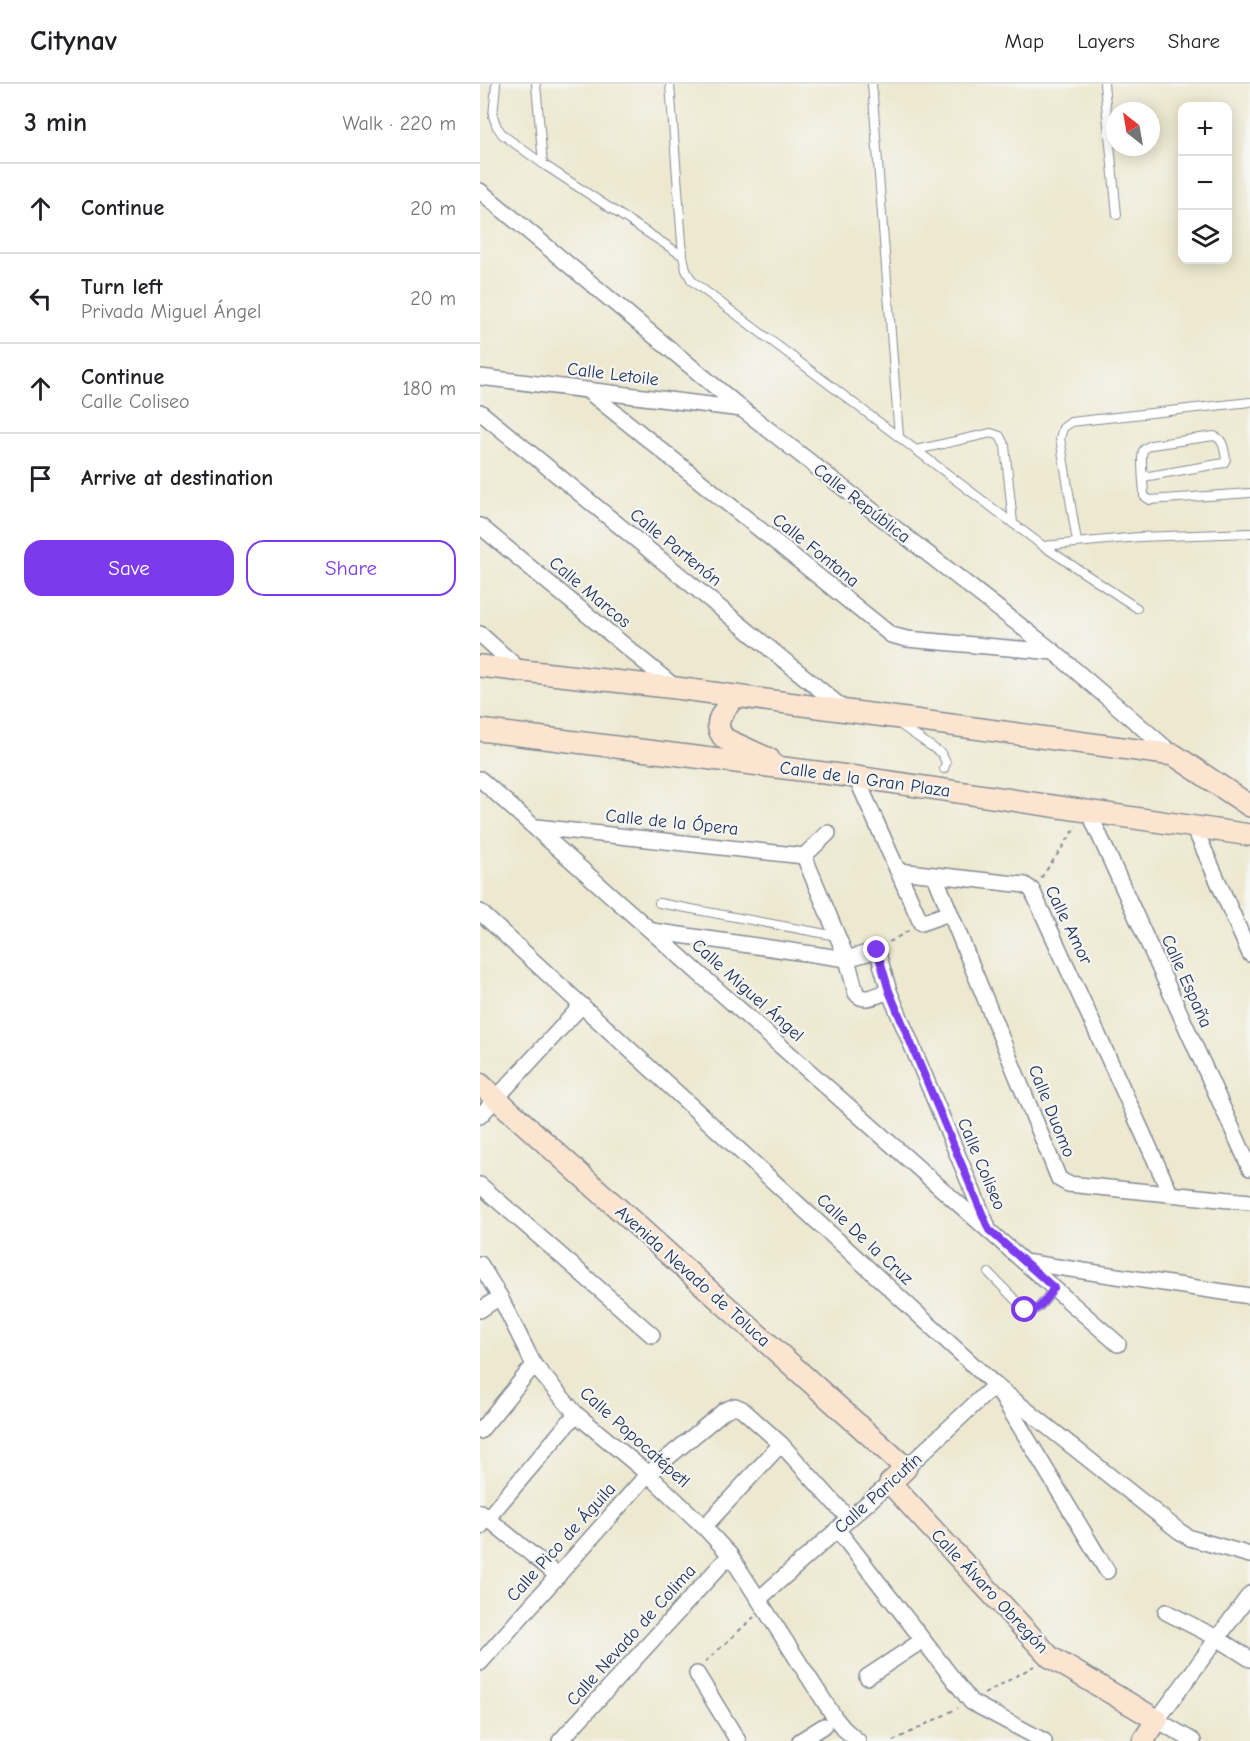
<!DOCTYPE html>
<meta charset="utf-8">
<style>
body{margin:0;font-family:"Comic Neue",sans-serif;background:#f2f2f2;color:#202124}
.controls{position:absolute;right:18px;top:18px;display:grid;overflow:hidden;border-radius:12px;box-shadow:0 3px 15px #0003}
.controls button{width:54px;height:54px;display:grid;place-items:center;padding:0;border:0;border-bottom:2px solid #e0e0e0;background:#fff;color:#202124;font:30px sans-serif}
.compass{position:absolute;left:626px;top:18px;width:54px;height:54px;border-radius:50%;background:#fff;box-shadow:0 3px 15px #0003;rotate:329deg}
.stop{position:absolute;width:18px;height:18px;margin:-14px;border:4px solid #7c3aed;border-radius:50%;background:#fff}
.stop.end{background:#7c3aed;border-color:#fff;box-shadow:0 2px 6px #0008}
.list{margin:0;padding:0;list-style:none}
h2{display:flex;justify-content:space-between;align-items:center;height:78px;margin:0;padding:0 24px;font-size:26px}
h2 small{font-size:20px;font-weight:400;color:#757577}
.list li{display:grid;grid-template-columns:39px 1fr auto;gap:18px;align-items:center;box-sizing:border-box;height:90px;padding:0 24px;border-top:2px solid #e0e0e0}
.list b{display:block;font-size:22px;white-space:nowrap}
.list p{margin:0;font-size:20px;white-space:nowrap;color:#757577}
.list em{font-size:20px;font-style:normal;color:#757577}
.actions{display:flex;gap:12px;padding:18px 24px}
.actions a{flex:1;padding:14px 0;border:2px solid #7c3aed;border-radius:18px;text-align:center;font-size:21px;color:#7c3aed}
.actions .main{background:#7c3aed;color:#fff}
.icon{flex:none;width:33px;height:33px;fill:none;stroke:currentColor;stroke-width:2;stroke-linecap:round;stroke-linejoin:round}
.map{position:relative;flex:none;width:770px;height:1657px;overflow:hidden}
header{display:flex;align-items:center;gap:36px;box-sizing:border-box;height:84px;padding:0 30px;background:#fff;border-bottom:2px solid #e0e0e0}
header strong{font-size:28px}
nav{display:flex;gap:33px;margin-inline-start:auto;font-size:21px}
main{display:flex}
aside{flex:1;background:#fff}
.map>svg:first-child{display:block}
</style>
<header>
<strong>Citynav</strong>
<nav><a>Map</a><a>Layers</a><a>Share</a></nav>
</header>
<main>
<aside>
<h2>3 min<small>Walk · 220 m</small></h2>
<ul class="list">
<li><svg class="icon" aria-label="ahead" viewBox="0 0 24 24"><path d="M12 20V5M6 11l6-6 6 6"/></svg><div><b>Continue</b></div><em>20 m</em></li>
<li><svg class="icon" aria-label="left" viewBox="0 0 24 24"><path d="M17 20v-9H6M10 6l-5 5 5 5"/></svg><div><b>Turn left</b><p>Privada Miguel Ángel</p></div><em>20 m</em></li>
<li><svg class="icon" aria-label="ahead" viewBox="0 0 24 24"><path d="M12 20V5M6 11l6-6 6 6"/></svg><div><b>Continue</b><p>Calle Coliseo</p></div><em>180 m</em></li>
<li><svg class="icon" aria-label="arrive" viewBox="0 0 24 24"><path d="M6 21V4h12l-3 4 3 4H6"/></svg><div><b>Arrive at destination</b></div></li>
</ul>
<div class="actions"><a class="main">Save</a><a>Share</a></div>
</aside>
<div class="map">
<svg width="770" height="1657" viewBox="0 0 770 1657">
<rect width="100%" height="100%" fill="#f6f6f2"/>
<filter id="ink" filterUnits="userSpaceOnUse"><feTurbulence type="fractalNoise" baseFrequency=".0167" numOctaves="2"/><feDisplacementMap in="SourceGraphic" scale="12" xChannelSelector="R" yChannelSelector="G"/><feConvolveMatrix kernelMatrix="1 2 1 2 8 2 1 2 1" color-interpolation-filters="sRGB"/></filter>
<filter id="wash" filterUnits="userSpaceOnUse"><feTurbulence type="fractalNoise" baseFrequency=".008" numOctaves="4" result="noise"/><feDisplacementMap in="SourceGraphic" scale="24" xChannelSelector="R" yChannelSelector="G"/><feGaussianBlur stdDeviation="1.35" result="paint"/><feColorMatrix in="noise" values="0 0 0 0 0 0 0 0 0 0 0 0 0 0 0 0 0 1.4 0 .05"/><feComposite in="paint" operator="in"/></filter>
<g filter="url(#wash)">
<rect width="100%" height="100%" fill="#ede8cf"/>
</g>
<g filter="url(#ink)">
<g fill="none" stroke-linecap="round" stroke-linejoin="round">
<g stroke="#848c96" stroke-width="10">
<g id="lane">
<path d="M16,0L13,32L17,43L23,51L63,80L203,172"/>
<path d="M56,0L63,80"/>
<path d="M190,0L203,172L206,186L212,197L563,462L657,524"/>
<path d="M392,0L419,353"/>
<path d="M624,0L637,131"/>
<path d="M436,366L511,349L520,352L525,362L533,439"/>
<path d="M663,393L744,379L746,375C744,366 744,355 734,352L671,361C667,363 665,363 663,367C660,376 664,402 664,412L670,416L770,409"/>
<path d="M597,458L580,354L583,344L591,338L770,318"/>
<path d="M563,462L659,453L770,449"/>
<path d="M419,640L462,670L466,679L464,685"/>
<path d="M179,819L357,852"/>
<path d="M509,1189L545,1226C559,1230 566,1214 574,1204"/>
</g>
</g>
<g stroke="#848c96" stroke-width="18">
<g id="street">
<path d="M0,107L262,325L574,568L694,671"/>
<path d="M0,293L262,325"/>
<path d="M108,307L411,551L427,555L574,568"/>
<path d="M0,328L365,626"/>
<path d="M0,442L196,604"/>
<path d="M0,550L40,586"/>
<path d="M376,693L441,839L469,829"/>
<path d="M0,695L544,1178L770,1212"/>
<path d="M608,726L770,1084"/>
<path d="M56,743L324,772"/>
<path d="M714,743L770,870"/>
<path d="M348,749L324,772L367,875L376,909C383,920 399,910 409,907"/>
<path d="M419,787L545,801L552,806L690,1109"/>
<path d="M455,792L579,1095L588,1100L770,1118"/>
<path d="M0,828L515,1301L699,1447L710,1454L770,1471"/>
<path d="M172,847L367,875L397,866L409,907L507,1141"/>
<path d="M0,1032L102,921"/>
<path d="M0,1101L172,1251"/>
<path d="M544,1178L638,1260"/>
<path d="M0,1180L20,1213L54,1281L96,1330L168,1390L224,1443L250,1471L355,1634L364,1645L378,1657"/>
<path d="M0,1226L20,1213"/>
<path d="M521,1311L627,1487"/>
<path d="M0,1347L54,1281"/>
<path d="M426,1384L515,1301"/>
<path d="M0,1428L78,1492"/>
<path d="M0,1443L96,1330"/>
<path d="M224,1443L301,1360"/>
<path d="M357,1445L491,1618L564,1657"/>
<path d="M279,1515L410,1399"/>
<path d="M686,1528L737,1554L770,1575"/>
<path d="M0,1579L168,1390L245,1326L255,1322L262,1325L301,1360L369,1435"/>
<path d="M217,1590L258,1657"/>
<path d="M387,1593L443,1556"/>
<path d="M80,1657L250,1471"/>
<path d="M320,1657L344,1642"/>
<path d="M713,1657L677,1636L770,1510"/>
</g>
</g>
<g stroke="#848c96" stroke-width="24">
<g id="secondary">
<path d="M0,582L196,604L694,671L770,722"/>
<path d="M255,612C244,627 230,639 245,655L289,675"/>
<path d="M0,646L376,693L770,751"/>
<path d="M0,1000L426,1384L410,1399L570,1573L677,1636L663,1657"/>
</g>
</g>
<g stroke="#848c96" stroke-width="2" stroke-dasharray="4.5 4.5" stroke-linecap="butt">
<path d="M561,794L597,742"/>
<path d="M409,858L430,846"/>
<path d="M225,1578L274,1533"/>
<path d="M504,1610L554,1582"/>
<path d="M413,1657L478,1624"/>
</g>
<use href="#lane" stroke="#fff" stroke-width="8"/>
<use href="#street" stroke="#fff" stroke-width="15"/>
<use href="#secondary" stroke="#fce5d0" stroke-width="21"/>
</g>
</g>
<g fill="none" stroke-linecap="round" stroke-linejoin="round" filter="url(#ink)">
<path stroke="#7c3aed" stroke-width="8" d="M397,866L409,907L509,1146L574,1204C566,1214 559,1230 545,1226"/>
</g>
<g text-anchor="middle" stroke-width="4.5" stroke-linejoin="round" paint-order="stroke">
<g font-size="18" fill="#1b2f5e" stroke="#f6f6f2">
<text transform="translate(133 290) rotate(7)" y="6">Calle Letoile</text>
<text transform="translate(382 419) rotate(38)" y="6">Calle República</text>
<text transform="translate(196 463) rotate(39)" y="6">Calle Partenón</text>
<text transform="translate(336 466) rotate(39)" y="6">Calle Fontana</text>
<text transform="translate(110 508) rotate(40)" y="6">Calle Marcos</text>
<text transform="translate(385 695) rotate(8)" y="6">Calle de la Gran Plaza</text>
<text transform="translate(192 738) rotate(6)" y="6">Calle de la Ópera</text>
<text transform="translate(589 841) rotate(64)" y="6">Calle Amor</text>
<text transform="translate(707 897) rotate(66)" y="6">Calle España</text>
<text transform="translate(268 906) rotate(42)" y="6">Calle Miguel Ángel</text>
<text transform="translate(572 1027) rotate(68)" y="6">Calle Duomo</text>
<text transform="translate(502 1080) rotate(67)" y="6">Calle Coliseo</text>
<text transform="translate(385 1155) rotate(43)" y="6">Calle De la Cruz</text>
<text transform="translate(213 1192) rotate(42)" y="6">Avenida Nevado de Toluca</text>
<text transform="translate(155 1353) rotate(42)" y="6">Calle Popocatépetl</text>
<text transform="translate(398 1409) rotate(-42)" y="6">Calle Paricutín</text>
<text transform="translate(81 1458) rotate(-48)" y="6">Calle Pico de Águila</text>
<text transform="translate(510 1507) rotate(47)" y="6">Calle Álvaro Obregón</text>
<text transform="translate(151 1551) rotate(-48)" y="6">Calle Nevado de Colima</text>
</g>
</g>
</svg>
<div class="controls">
<button>+</button>
<button>−</button>
<button><svg class="icon" aria-label="layers" viewBox="0 0 24 24"><path d="M12 4l9 5-9 5-9-5zM3 14l9 5 9-5"/></svg></button>
</div>
<svg class="compass" viewBox="-18 -18 36 36"><path d="M0-13l5 13h-10z" fill="#e53935"/><path d="M0 13l5-13h-10z" fill="#757577"/></svg>
<div class="stop" style="left:545px;top:1226px"></div>
<div class="stop end" style="left:397px;top:866px"></div>
</div>
</main>
